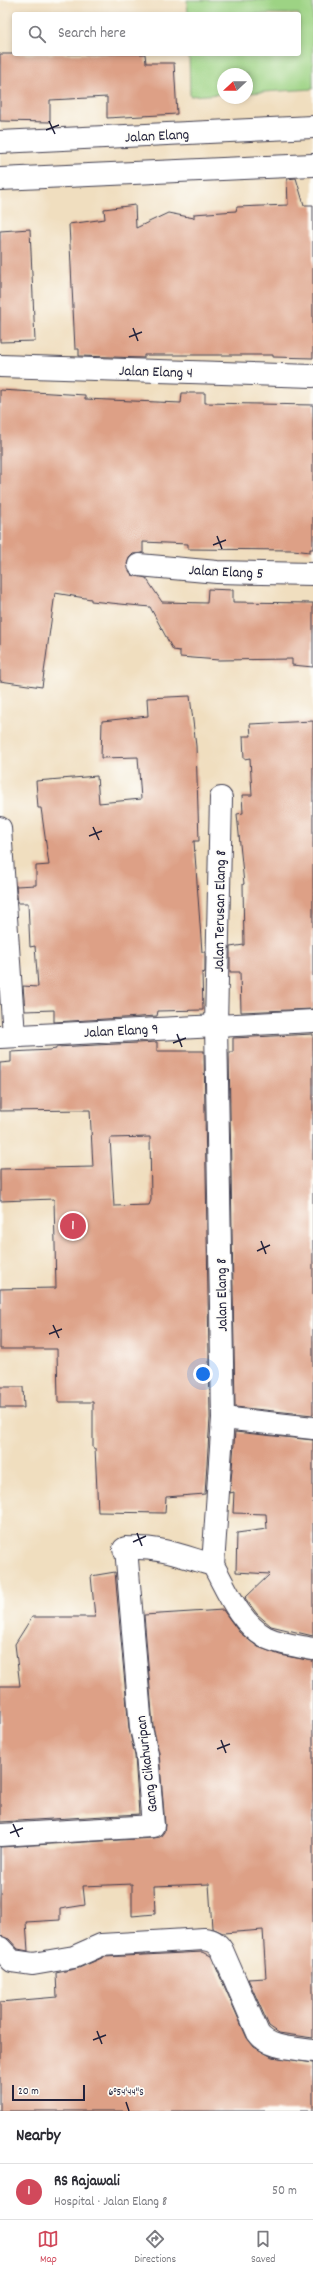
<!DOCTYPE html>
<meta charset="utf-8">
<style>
body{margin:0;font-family:Dekko,sans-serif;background:#f2f2f3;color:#2b2b33}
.compass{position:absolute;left:217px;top:68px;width:36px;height:36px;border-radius:50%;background:#fff;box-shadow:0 2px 6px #0003;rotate:248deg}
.scale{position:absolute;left:12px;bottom:10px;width:73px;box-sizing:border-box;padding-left:4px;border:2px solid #22223b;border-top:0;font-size:11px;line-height:14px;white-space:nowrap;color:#22223b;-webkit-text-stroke:3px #fdfcf7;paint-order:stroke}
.you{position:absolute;left:203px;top:1374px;width:14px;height:14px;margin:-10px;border:3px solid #fff;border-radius:50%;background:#1a73e8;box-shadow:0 0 0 6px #1a73e833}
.badge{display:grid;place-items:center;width:26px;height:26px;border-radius:50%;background:#d1495b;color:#fff;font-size:13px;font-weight:700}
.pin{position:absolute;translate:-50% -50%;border:2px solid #fff;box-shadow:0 1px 4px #0006}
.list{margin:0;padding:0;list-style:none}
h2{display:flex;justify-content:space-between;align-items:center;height:52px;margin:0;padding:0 16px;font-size:17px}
h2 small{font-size:13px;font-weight:400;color:#7c7c81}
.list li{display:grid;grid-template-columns:26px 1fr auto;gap:12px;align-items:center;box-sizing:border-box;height:56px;padding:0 16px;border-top:1px solid #e1e1e2}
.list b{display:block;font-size:15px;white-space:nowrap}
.list p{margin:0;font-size:13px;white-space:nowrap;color:#7c7c81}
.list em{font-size:13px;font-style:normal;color:#7c7c81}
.icon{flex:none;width:22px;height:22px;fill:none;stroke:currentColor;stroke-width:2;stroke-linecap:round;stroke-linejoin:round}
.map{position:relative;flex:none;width:313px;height:2111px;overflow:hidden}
.search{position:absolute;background:#fff;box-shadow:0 2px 6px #0003;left:12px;right:12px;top:12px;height:44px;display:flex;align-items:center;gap:10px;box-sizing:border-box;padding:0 14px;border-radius:4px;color:#7c7c81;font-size:15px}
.sheet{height:108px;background:#fff}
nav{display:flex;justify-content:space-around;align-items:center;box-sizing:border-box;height:56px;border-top:1px solid #e1e1e2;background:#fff;font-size:11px;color:#7c7c81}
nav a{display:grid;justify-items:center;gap:2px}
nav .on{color:#d1495b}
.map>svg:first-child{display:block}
</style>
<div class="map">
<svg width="313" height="2111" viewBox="0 0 313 2111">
<rect width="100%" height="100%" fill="#fdfcf7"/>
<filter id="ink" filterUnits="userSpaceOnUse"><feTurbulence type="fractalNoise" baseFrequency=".025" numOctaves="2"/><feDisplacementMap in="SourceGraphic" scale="8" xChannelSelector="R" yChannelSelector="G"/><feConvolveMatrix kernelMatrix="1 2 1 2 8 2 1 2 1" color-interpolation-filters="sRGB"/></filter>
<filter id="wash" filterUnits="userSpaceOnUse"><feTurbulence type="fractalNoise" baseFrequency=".012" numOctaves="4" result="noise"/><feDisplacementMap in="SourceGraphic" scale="16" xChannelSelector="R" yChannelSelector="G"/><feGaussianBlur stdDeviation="0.9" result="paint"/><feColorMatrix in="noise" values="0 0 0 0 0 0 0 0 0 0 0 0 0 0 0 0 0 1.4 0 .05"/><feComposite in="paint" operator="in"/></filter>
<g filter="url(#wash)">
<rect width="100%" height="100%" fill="#f0debf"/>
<path fill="#9dd384" stroke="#607a60" d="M187,0H313V89L247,93V74H223V94L190,96L189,54H299V14H188Z"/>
<g id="blocks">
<g fill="#dda086" fill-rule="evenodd">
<path d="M0,54H145L146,63H174L177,114L107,118V97L50,100V122L0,121Z"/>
<path d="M296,178L304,205H313V358L273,357V355H144V358L79,356V349H75L69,224L105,219L104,209L135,205L136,228L168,213L194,218V214L236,211L237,207L288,205L287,179Z"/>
<path d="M30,229L35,341L0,342V231Z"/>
<path d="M0,390L85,395V399L181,403L182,393H205V403L313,405V549H310V552L293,550L188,549V544L143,542V553L133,554L129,558L127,564L132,575L146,578L162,602L207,603L208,589L233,590V602L313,603V667L292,665V659L219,660L180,657V651L173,650L150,607L91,601V599L55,593L42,687L0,681Z"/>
<path d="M190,696L196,746L199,841H194L202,952H205V972L202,973L203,1010L158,1011L157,1016L54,1022V1010L25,1011L23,986L38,987L35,946L30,947L28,903H18L16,886L36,885V866L49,865L41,808H38L36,781L97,776L99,803L141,799L138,757L101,758L102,721L148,716L147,698Z"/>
<path d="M313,721V1009L241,1012L240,972H230V947L244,945L243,884H244L237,814L243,813L242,795H252L250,758L244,759L243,736H251L250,724Z"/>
<path d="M313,1034V1415L235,1407L229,1052H233V1038Z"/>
<path d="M157,1042V1051H204L210,1418L205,1494L166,1497L165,1513L98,1512L95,1448H93V1402H58L57,1349H0V1289L56,1288L54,1199L0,1201V1169L93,1167L90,1110L0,1111V1063L11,1062V1052L50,1050L56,1049V1047ZM150,1137L151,1200L149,1205L114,1206L110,1138Z"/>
<path d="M0,1387H23L24,1408H0Z"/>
<path d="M235,1432L313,1440V1636L271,1626L257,1614L245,1598L270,1574L236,1572L237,1533L267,1529L266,1514L233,1513L234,1492L230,1493Z"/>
<path d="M115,1572L129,1729L135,1756L139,1814L0,1822V1686H20L15,1644L32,1617H95L91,1576Z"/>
<path d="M223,1610L239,1632L258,1647L280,1655L313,1661V2038L279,2033L269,2026L248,1979L266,1978L263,1930L223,1933L212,1928L209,1884L154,1886L155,1914L132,1916V1884L83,1886L85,1905L60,1909V1920L26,1922L28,1951L18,1949L9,1939L0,1936V1847L154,1838L160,1837L164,1832L165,1825L159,1753L153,1726L144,1615Z"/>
<path d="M203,1952L211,1956L247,2038L254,2047L272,2057L313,2063V2111H0V2002L57,1997L56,1973L79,1968L104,1957Z"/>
</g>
</g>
</g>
<g filter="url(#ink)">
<use href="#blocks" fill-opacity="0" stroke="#413e4f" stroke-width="1"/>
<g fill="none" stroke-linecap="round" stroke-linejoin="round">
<g stroke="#413e4f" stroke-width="24">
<g id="street">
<path d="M0,366L313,376"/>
<path d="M139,565L217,572L313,574"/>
<path d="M0,828L14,1036"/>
<path d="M0,1037L313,1021"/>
<path d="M223,1418L313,1428"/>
<path d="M124,1549C154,1544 184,1557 213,1565C227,1590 239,1622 265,1637C279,1644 298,1646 313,1649"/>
<path d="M213,1565L223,1418L216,1025L221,798"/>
<path d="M0,1835L153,1826L147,1754L141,1728L126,1548"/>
<path d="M0,1948L12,1961L33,1964L74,1957L101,1945L204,1939C212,1940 217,1942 222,1950L258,2033C269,2049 295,2048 313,2051"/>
</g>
</g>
<g stroke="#413e4f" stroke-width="24">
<g id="primary">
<path d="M0,142L313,127"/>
<path d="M0,179L313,165"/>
</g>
</g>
<use href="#street" stroke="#fff" stroke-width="22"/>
<use href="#primary" stroke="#fff" stroke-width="22"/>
</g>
</g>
<path fill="none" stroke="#22223b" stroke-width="1.5" d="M49,121L55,134M46,130L59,125M133,328L138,341M129,337L142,332M217,536L222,549M213,545L226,540M93,827L99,840M89,836L102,831M177,1034L182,1047M173,1043L186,1038M261,1241L266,1254M257,1251L270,1245M53,1325L59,1338M49,1334L62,1329M137,1533L142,1546M133,1542L146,1536M221,1740L226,1753M217,1749L230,1744M13,1824L19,1837M10,1833L23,1828M97,2031L102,2044M93,2040L106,2035M126,2102L129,2111"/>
<g text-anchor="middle" stroke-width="3.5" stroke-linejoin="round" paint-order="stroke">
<g font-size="15" fill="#22223b" stroke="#fdfcf7">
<text transform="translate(157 135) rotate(-3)" y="5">Jalan Elang</text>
<text transform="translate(156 371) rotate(2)" y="5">Jalan Elang 4</text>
<text transform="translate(226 571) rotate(3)" y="5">Jalan Elang 5</text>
<text transform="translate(219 911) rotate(-89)" y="5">Jalan Terusan Elang 8</text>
<text transform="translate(121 1030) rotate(-3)" y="5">Jalan Elang 9</text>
<text transform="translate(221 1295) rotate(-91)" y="5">Jalan Elang 8</text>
<text transform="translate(146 1764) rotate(-97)" y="5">Gang Cikahuripan</text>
</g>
</g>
<g font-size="10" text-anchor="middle" fill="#22223b" stroke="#fdfcf7" stroke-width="3.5" stroke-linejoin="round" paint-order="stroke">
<text x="126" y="2095">6°54'44"S</text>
</g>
</svg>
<svg class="compass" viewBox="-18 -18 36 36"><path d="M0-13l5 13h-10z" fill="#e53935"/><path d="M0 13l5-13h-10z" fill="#7c7c81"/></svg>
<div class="scale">20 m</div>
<div class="you"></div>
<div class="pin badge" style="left:73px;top:1226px">1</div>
<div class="search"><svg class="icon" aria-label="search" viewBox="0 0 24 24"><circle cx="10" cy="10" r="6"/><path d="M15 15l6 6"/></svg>Search here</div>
</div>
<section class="sheet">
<h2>Nearby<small></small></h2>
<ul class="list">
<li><span class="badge">1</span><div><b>RS Rajawali</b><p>Hospital · Jalan Elang 8</p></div><em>50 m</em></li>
</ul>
</section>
<nav>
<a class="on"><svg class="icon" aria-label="map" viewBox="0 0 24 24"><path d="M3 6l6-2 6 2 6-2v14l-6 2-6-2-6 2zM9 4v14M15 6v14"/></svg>Map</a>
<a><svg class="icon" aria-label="directions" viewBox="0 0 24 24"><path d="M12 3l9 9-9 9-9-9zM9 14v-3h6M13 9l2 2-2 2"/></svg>Directions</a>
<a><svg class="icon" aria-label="saved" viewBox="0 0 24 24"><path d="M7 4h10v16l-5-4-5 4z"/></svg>Saved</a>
</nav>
